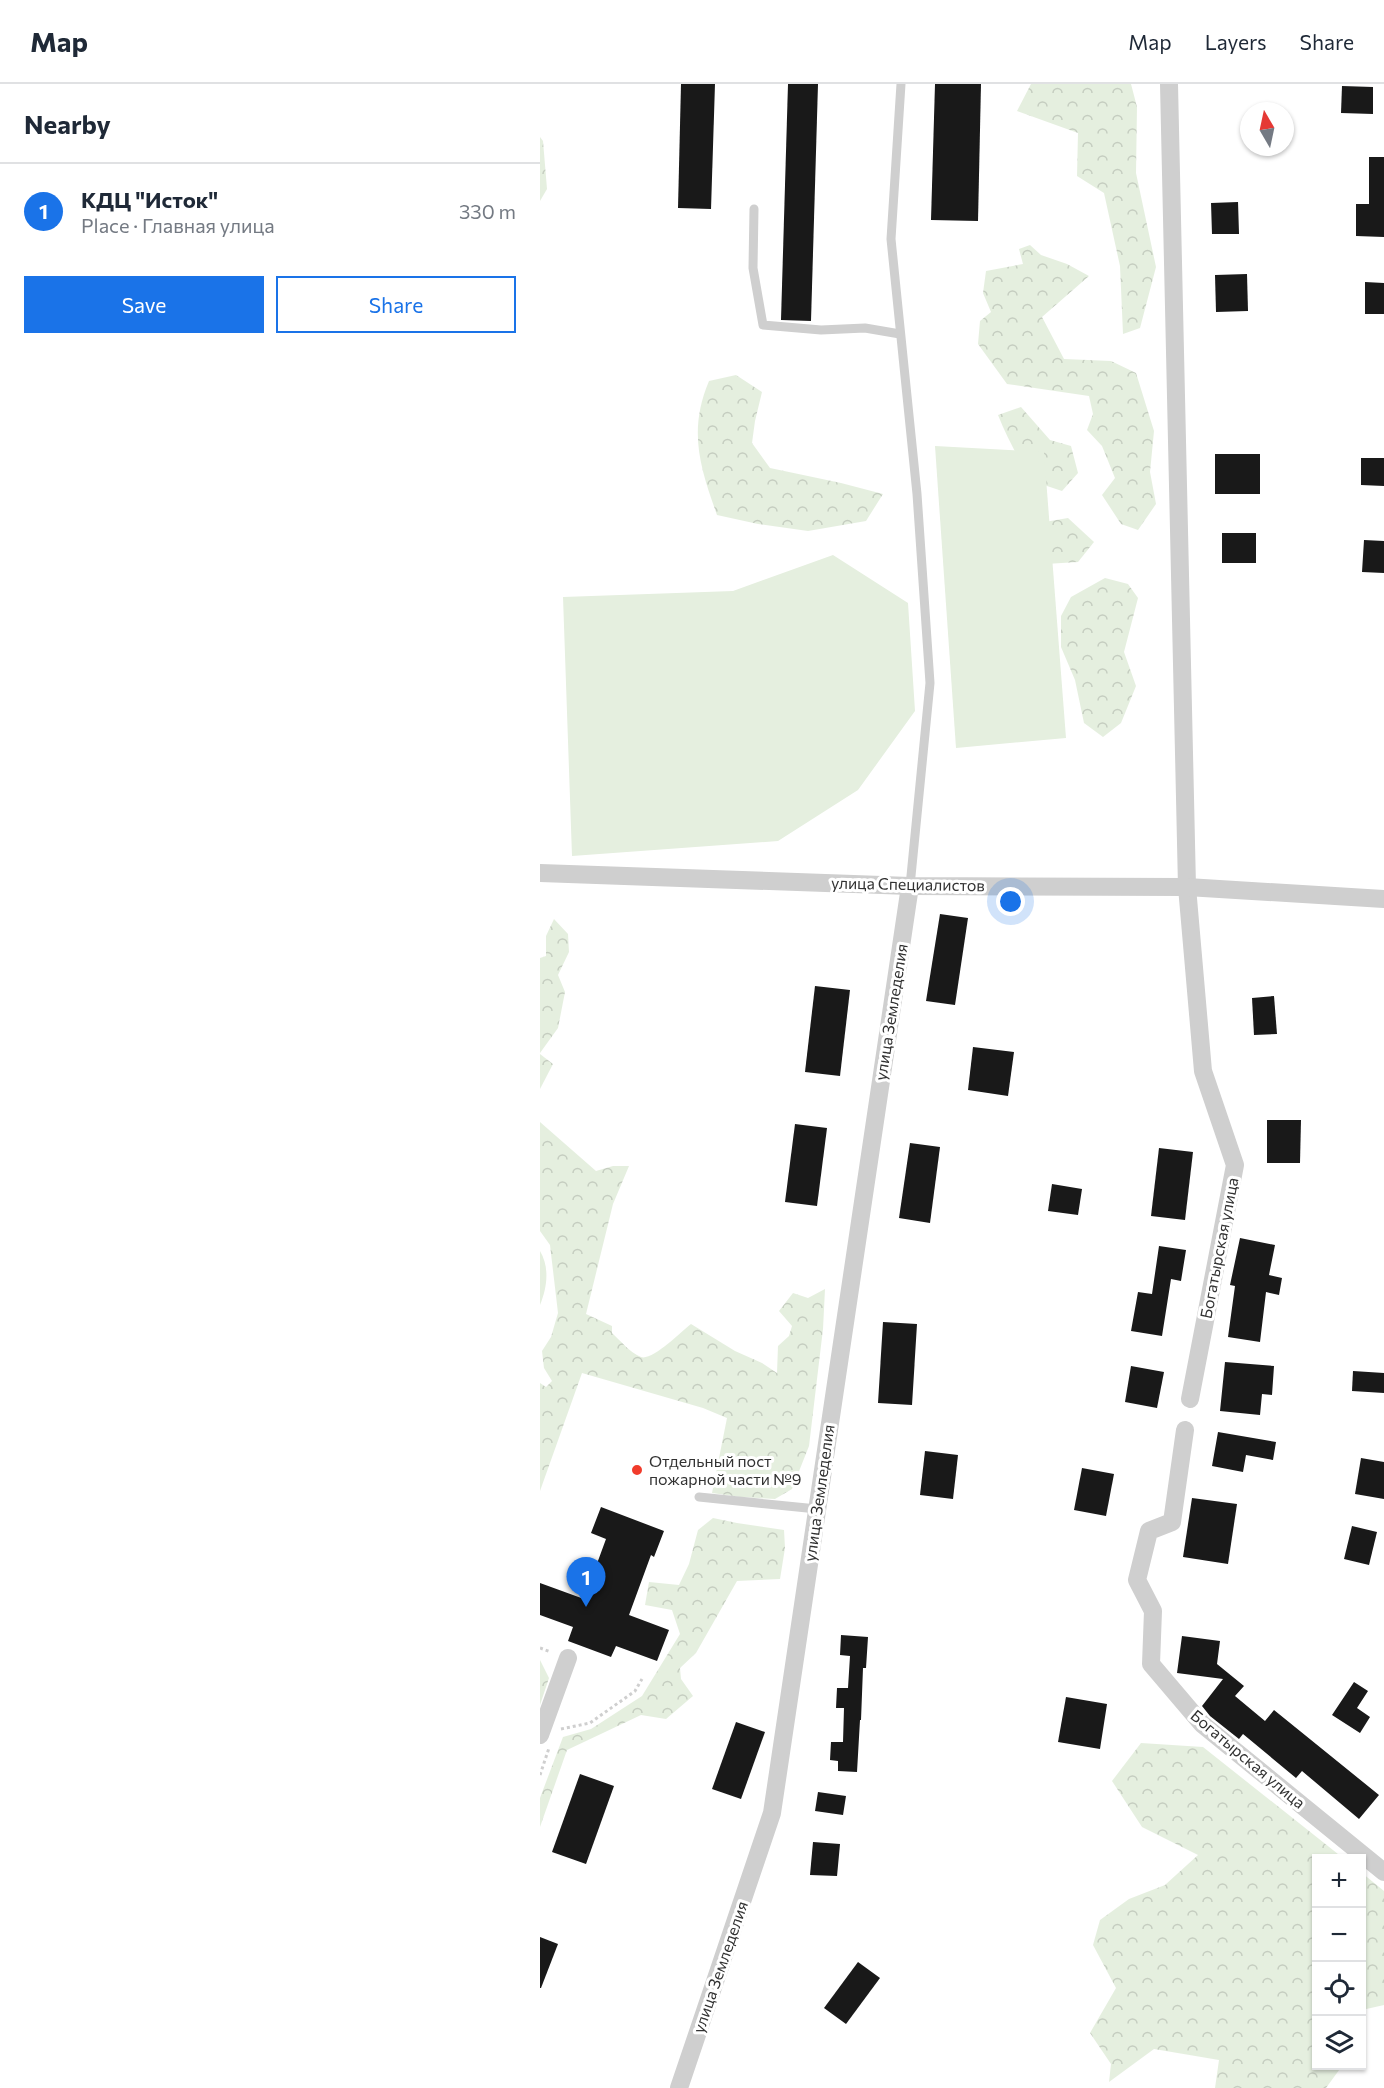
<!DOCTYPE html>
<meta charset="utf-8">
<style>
body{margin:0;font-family:Commissioner,sans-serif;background:#f6f6f7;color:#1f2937}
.controls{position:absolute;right:18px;bottom:18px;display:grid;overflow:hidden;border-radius:0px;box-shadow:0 2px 4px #0004}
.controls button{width:54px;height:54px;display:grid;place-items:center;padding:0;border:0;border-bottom:2px solid #e0e1e3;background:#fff;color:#1f2937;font:30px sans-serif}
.compass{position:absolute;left:700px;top:18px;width:54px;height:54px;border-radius:50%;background:#fff;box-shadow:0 2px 4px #0004;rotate:351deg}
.you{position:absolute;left:471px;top:818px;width:21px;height:21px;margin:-15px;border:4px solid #fff;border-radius:50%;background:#1a73e8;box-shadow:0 0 0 9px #1a73e833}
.badge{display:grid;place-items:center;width:39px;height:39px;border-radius:50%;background:#1a73e8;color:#fff;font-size:20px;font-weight:700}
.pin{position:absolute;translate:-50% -50px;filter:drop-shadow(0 2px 3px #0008)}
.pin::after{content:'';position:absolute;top:32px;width:21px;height:18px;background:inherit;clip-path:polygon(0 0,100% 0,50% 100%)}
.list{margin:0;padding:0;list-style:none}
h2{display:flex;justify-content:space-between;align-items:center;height:78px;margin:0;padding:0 24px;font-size:26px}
h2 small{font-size:20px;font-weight:400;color:#747a83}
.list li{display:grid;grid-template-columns:39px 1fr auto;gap:18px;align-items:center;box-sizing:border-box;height:96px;padding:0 24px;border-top:2px solid #e0e1e3}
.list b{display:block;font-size:22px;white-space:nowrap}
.list p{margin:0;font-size:20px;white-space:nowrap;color:#747a83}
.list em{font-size:20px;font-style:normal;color:#747a83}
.actions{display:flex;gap:12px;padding:18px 24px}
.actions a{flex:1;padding:14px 0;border:2px solid #1a73e8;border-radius:0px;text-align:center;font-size:21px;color:#1a73e8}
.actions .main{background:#1a73e8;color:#fff}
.icon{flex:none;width:33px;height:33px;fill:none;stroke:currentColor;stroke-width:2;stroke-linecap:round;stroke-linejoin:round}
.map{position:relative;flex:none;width:844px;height:2004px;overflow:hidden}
header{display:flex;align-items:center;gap:36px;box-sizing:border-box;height:84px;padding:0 30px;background:#fff;border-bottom:2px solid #e0e1e3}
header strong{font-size:28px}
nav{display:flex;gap:33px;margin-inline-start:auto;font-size:21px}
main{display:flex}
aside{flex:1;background:#fff}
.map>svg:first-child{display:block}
</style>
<header>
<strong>Map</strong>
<nav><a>Map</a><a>Layers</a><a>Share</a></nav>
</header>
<main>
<aside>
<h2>Nearby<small></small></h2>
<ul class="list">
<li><span class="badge">1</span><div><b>КДЦ &quot;Исток&quot;</b><p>Place · Главная улица</p></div><em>330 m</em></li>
</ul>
<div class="actions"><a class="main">Save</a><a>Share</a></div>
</aside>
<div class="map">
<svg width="844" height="2004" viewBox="0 0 844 2004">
<defs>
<pattern id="forest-crowns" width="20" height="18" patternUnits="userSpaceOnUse" patternTransform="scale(1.5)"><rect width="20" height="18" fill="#e5efdf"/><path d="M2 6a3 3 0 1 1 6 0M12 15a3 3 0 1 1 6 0" fill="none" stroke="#c5cdc0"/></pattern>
</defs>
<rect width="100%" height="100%" fill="#fff"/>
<g fill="url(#forest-crowns)">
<path d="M491,0H591L597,23L596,89L616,183L600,244L583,250L580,182L564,109L537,92L538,49L477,27Z"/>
<path d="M0,53L3,57L7,105L0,117Z"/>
<path d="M490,161L501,171L527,180L549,192L502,233L524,275L571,277L596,289L614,347L610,388L616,420L598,446L581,440L562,411L575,394L562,362L547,346L553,330L549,312L467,300L438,260L440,237L451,228L443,209L446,187L483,180L479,165Z"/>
<path d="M196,291L222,308L215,337L212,359L230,384L301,399L343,410L326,437L268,447L218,440L177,431C160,383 148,347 169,297Z"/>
<path d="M481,323L510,356L531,362L538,389L522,407L489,396C479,374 467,354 458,331Z"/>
<path d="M528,434L554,458L538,478L506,480L487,441Z"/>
<path d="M565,494L588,500L598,514L584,568L596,602L581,639L563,653L544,639L535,596L521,563V532L531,513Z"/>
<path d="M14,835L28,850L29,868L18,891L25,908L18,944L0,969V874L6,872V852Z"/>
<path d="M0,970L13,980L0,1005Z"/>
<path d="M0,1038L56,1087L73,1082H89L73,1120L46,1230L72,1242V1249C80,1256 90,1269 101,1273C112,1277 141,1248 151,1240L195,1267L222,1279L237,1289L238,1262L249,1252L252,1242L239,1227L253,1209L268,1214L285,1205L283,1245L269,1362L252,1405L235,1415L200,1413L172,1409L187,1334L163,1324L42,1289L0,1407V1299L6,1303L12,1297L4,1284L2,1267L11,1253L18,1229L10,1161L0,1147Z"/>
<path d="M173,1434L197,1439L244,1446L245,1464L240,1495L197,1497L156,1569L140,1584L141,1595L153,1612L126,1635L101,1631L27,1666L0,1743V1714L23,1653L51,1645L102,1612L140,1550L132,1526L105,1521L109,1498L139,1501L149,1480L158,1446Z"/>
<path d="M0,1576L9,1594L0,1621Z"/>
<path d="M601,1659L663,1663L803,1774H776V1982H802L786,2004H675L679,1976L614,1965L569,1998L571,1980L550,1949L576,1904L553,1861L560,1836L589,1815L625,1801L658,1771L602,1743L572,1697Z"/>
<path d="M822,1789L844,1807V1921L822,1926Z"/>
</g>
<g fill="#e5efdf">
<path d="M395,362L504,368L526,654L416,664Z"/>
<path d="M293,471L368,519L375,627L318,706L238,757L32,772L23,513L193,507Z"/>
<path d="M0,1167C10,1184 7,1204 0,1221Z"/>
</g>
<g fill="#191919">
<path d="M141,0H175L171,125L138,124Z"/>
<path d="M248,0H278L271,237L241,236Z"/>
<path d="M395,0H441L438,137L391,136Z"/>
<path d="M802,2L833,3V30L801,29Z"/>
<path d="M829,73H844V153L816,152V120H829Z"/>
<path d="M698,118L699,150H672L671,119Z"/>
<path d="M707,190L708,227L676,228L675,191Z"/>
<path d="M825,198L844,199V230H825Z"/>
<rect x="675" y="370" width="45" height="40"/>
<path d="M821,374H844V402L821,401Z"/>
<rect x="682" y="449" width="34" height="30"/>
<path d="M824,456L844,457V489L822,488Z"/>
<path d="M400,830L428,834L415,921L386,917Z"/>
<path d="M275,902L310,906L300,992L265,988Z"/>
<path d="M734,912L737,950L714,951L712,914Z"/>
<path d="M433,963L474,968L468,1012L428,1006Z"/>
<path d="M727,1036H761L760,1079H727Z"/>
<path d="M255,1040L287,1044L277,1122L245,1118Z"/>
<path d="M370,1059L400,1063L390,1139L359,1134Z"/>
<path d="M619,1064L653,1068L645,1136L611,1132Z"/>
<path d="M512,1100L542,1105L538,1131L508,1127Z"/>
<path d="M700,1154L735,1161L729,1191L742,1194L739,1211L726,1208L720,1258L688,1253L695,1202L690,1201Z"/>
<path d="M619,1162L646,1166L641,1197L631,1195L622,1252L591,1247L598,1208L612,1210Z"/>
<path d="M343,1238L377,1240L372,1321L338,1319Z"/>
<path d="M685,1278L734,1282L732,1311L722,1310L720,1331L680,1327Z"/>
<path d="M591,1282L624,1288L617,1324L585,1318Z"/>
<path d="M813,1287L844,1289V1309L812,1307Z"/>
<path d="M678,1348L736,1358L733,1376L706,1371L703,1388L672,1382Z"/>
<path d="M385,1367L418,1371L413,1415L380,1411Z"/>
<path d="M821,1374L844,1378V1415L815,1410Z"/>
<path d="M542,1384L574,1390L566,1432L534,1426Z"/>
<path d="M652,1414L697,1420L688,1480L643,1473Z"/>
<path d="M61,1423L124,1447L114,1473L111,1471L89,1531L129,1546L117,1577L76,1562L71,1573L28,1557L33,1543L0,1531V1499L44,1515L66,1455L51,1449Z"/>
<path d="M812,1442L837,1448L829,1481L804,1475Z"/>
<path d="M301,1551L328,1553L326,1584H323L321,1636H320L317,1688L298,1687V1677L290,1676L291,1658H303L304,1624H296L297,1604H308L310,1572L300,1571Z"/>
<path d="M642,1552L680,1557L677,1580L704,1602L695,1612L725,1637L734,1626L839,1711L819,1735L762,1687L756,1694L703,1650L699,1655L670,1632L662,1622L683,1595L637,1589Z"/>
<path d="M814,1598L828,1607L817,1624L830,1633L820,1649L792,1631Z"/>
<path d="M526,1613L567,1620L560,1665L518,1658Z"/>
<path d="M196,1638L225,1648L201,1715L172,1705Z"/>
<path d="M40,1690L74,1702L46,1780L12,1768Z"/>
<path d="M278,1708L306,1712L303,1731L275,1727Z"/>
<path d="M273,1758L300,1760L297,1792L270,1791Z"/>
<path d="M0,1853L18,1860L1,1904H0Z"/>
<path d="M318,1878L340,1894L306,1940L284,1924Z"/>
</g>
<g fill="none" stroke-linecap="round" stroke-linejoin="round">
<g stroke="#cfcfcf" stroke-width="3" stroke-dasharray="3 3" stroke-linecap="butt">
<path d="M0,1564L11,1568"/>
<path d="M21,1645L50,1639L95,1607L102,1595"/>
<path d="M0,1691L9,1664"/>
</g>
<g stroke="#cfcfcf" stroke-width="9">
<path d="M361,0L351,155L377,410L390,599L370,802"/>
<path d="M214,125L213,184L223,241L281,246L325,244L360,250"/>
<path d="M159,1413L277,1425"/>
</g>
<g stroke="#cfcfcf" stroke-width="18">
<path d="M629,0L647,803L663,987L695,1081L650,1315"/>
<path d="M0,789L370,802L647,803L844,815"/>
<path d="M645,1346L632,1438L609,1447L597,1496L613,1527L611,1580L662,1640L844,1788"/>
<path d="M0,1651L28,1574"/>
<path d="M139,2004L232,1729L370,802"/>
</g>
</g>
<circle fill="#f13b2b" stroke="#fff" stroke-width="2" cx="97" cy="1386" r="6"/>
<g text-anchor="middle" stroke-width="6" stroke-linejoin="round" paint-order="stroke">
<g font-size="16" fill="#323232" stroke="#fff">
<text transform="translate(368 800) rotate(1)" y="6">улица Специалистов</text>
<text transform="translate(351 928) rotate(-81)" y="6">улица Земледелия</text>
<text transform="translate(679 1164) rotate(-79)" y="6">Богатырская улица</text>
<text transform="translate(279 1409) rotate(-82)" y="6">улица Земледелия</text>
<text transform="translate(708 1675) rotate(40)" y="6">Богатырская улица</text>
<text transform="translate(180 1883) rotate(-71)" y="6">улица Земледелия</text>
</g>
<g font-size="16" fill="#323232" stroke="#fff" text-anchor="start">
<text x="109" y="1383">Отдельный пост<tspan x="109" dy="18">пожарной части №9</tspan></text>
</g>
</g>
</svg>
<div class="controls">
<button>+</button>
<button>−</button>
<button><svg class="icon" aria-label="locate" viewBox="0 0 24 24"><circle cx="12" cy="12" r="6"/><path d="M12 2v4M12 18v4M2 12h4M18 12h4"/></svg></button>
<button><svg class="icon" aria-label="layers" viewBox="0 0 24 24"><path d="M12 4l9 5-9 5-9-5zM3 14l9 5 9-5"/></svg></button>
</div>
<svg class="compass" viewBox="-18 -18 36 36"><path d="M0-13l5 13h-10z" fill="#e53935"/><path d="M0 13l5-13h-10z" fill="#747a83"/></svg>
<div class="you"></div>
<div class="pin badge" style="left:46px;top:1523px">1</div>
</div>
</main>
